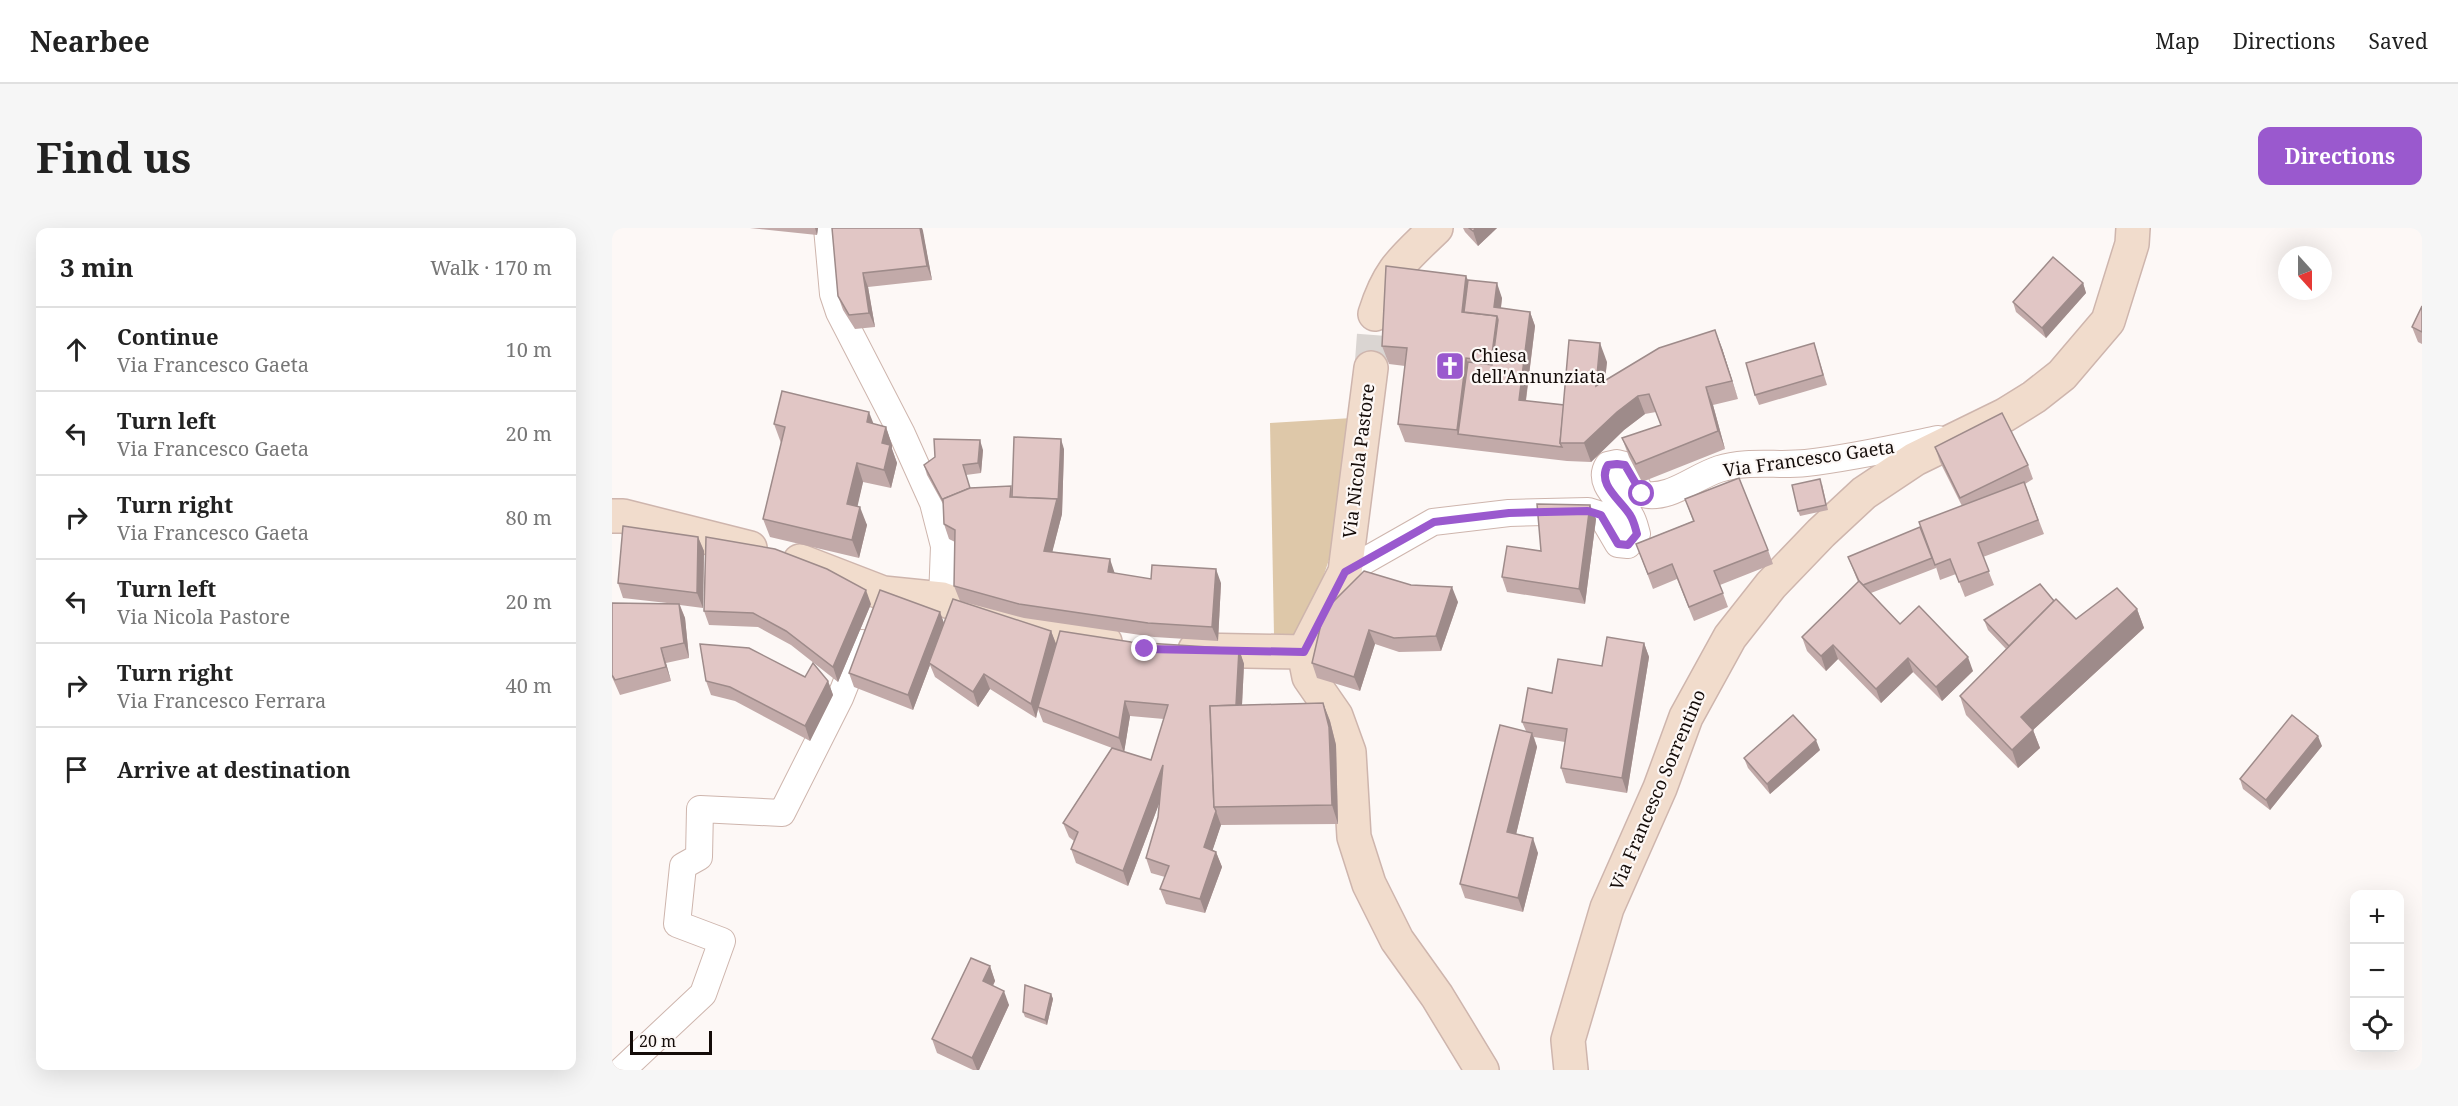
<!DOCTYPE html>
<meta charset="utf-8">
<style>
body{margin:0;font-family:"Noto Serif",serif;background:#f6f6f6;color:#222}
.controls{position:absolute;right:18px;bottom:18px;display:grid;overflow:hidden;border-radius:12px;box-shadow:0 6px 24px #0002}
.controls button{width:54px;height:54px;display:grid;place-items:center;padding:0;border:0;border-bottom:2px solid #e0e0e0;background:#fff;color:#222;font:30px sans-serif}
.compass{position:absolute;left:1666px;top:18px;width:54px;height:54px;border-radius:50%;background:#fff;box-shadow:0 6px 24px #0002;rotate:159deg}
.scale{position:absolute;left:18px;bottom:15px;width:82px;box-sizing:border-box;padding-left:6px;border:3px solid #140c09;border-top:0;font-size:16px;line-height:21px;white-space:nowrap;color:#140c09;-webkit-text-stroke:4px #fdf8f6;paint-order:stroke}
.stop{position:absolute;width:18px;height:18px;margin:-14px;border:4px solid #9a59ce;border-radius:50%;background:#fff}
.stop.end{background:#9a59ce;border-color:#fff;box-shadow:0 2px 6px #0008}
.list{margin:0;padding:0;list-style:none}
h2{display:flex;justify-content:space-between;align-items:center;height:78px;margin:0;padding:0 24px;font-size:26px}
h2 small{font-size:20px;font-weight:400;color:#767676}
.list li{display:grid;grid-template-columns:39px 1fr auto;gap:18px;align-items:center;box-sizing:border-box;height:84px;padding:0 24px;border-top:2px solid #e0e0e0}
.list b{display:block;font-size:22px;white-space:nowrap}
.list p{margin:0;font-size:20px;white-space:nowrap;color:#767676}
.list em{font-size:20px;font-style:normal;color:#767676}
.icon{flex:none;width:33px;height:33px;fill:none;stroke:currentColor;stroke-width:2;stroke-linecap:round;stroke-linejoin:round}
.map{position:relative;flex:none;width:1810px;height:842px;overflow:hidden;border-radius:12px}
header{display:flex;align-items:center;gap:36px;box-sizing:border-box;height:84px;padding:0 30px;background:#fff;border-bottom:2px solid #e0e0e0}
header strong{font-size:28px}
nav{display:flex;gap:33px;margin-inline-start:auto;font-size:21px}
.intro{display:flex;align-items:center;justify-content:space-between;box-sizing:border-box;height:144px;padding:0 36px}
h1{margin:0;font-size:42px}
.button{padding:15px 27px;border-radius:12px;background:#9a59ce;color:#fff;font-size:21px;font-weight:700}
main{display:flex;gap:36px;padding:0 36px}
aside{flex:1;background:#fff;border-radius:12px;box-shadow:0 6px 24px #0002}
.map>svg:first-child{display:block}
</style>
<header>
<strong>Nearbee</strong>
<nav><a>Map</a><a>Directions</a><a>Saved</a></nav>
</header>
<div class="intro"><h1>Find us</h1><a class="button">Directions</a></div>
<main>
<aside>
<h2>3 min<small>Walk · 170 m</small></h2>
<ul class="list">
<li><svg class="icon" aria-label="ahead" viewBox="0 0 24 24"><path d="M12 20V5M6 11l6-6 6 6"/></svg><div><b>Continue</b><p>Via Francesco Gaeta</p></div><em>10 m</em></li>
<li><svg class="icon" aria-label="left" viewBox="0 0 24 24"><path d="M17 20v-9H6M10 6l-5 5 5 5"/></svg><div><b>Turn left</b><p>Via Francesco Gaeta</p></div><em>20 m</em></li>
<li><svg class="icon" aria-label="right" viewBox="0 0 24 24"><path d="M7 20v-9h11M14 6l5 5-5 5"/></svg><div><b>Turn right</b><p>Via Francesco Gaeta</p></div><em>80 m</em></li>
<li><svg class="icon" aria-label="left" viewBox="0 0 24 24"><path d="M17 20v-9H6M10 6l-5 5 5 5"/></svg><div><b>Turn left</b><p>Via Nicola Pastore</p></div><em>20 m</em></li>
<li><svg class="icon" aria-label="right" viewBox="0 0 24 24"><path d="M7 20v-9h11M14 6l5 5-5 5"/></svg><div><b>Turn right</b><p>Via Francesco Ferrara</p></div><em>40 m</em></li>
<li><svg class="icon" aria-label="arrive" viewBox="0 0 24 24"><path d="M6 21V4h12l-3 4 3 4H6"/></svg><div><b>Arrive at destination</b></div></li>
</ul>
</aside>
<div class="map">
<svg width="1810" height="842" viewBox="0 0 1810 842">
<rect width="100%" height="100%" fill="#fdf8f6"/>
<path fill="#dec8a9" d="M740,190L721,320L704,370L683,410L662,407L658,195Z"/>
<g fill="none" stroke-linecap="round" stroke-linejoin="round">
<path stroke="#dad5d2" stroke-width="33" stroke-dasharray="33 16" stroke-linecap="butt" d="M759,140L763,86"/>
<g stroke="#ceb5ad" stroke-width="28">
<g id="street">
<path d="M215,0L221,66L227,84L290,206L321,275L332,318L330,371"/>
<path d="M733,344L821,294L897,285L976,283L989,287L1006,316L1016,317L1025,306C1023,299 1022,293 1018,287C1009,272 984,256 996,237L1005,235L1013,237L1030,266C1057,273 1082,249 1107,241C1135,232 1166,238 1194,235C1238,230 1283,220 1326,211"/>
<path d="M10,842L91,766L110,713L65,696L71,638L87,629L88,581L170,585L228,470L250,415"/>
</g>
</g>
<g stroke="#ceb5ad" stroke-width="36">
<g id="secondary">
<path d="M763,86C777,41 791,32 824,0"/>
<path d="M0,288H11L138,320"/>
<path d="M188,333L271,365L330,371L409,399L493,414"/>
<path d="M583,422L692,424"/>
<path d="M692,424L697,449L724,488L737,524L742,609L757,656L785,712L825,768L870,842"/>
<path d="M692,424L733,344L759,140"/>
<path d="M959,842L956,812L995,680L1048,560L1074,489L1118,409L1159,357L1209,305L1252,265L1303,231L1393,187L1422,169L1450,147L1496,93L1520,16L1521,0"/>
</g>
</g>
<use href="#street" stroke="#fff" stroke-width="26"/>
<use href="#secondary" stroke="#f1dccc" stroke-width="33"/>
</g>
<g fill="#c2aaa9" fill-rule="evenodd">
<path d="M138,0H206L205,7Z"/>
<path d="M220,0H310L320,52L256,59L263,99L243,101L231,82L226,68Z"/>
<path d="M851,0H885L866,18L853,4Z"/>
<path d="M854,48L856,52L890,70L889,80L918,84L923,98L914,173L952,177L995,134L993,152L1110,120L1126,171L1101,177L1113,221L1030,254L1017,229L1010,210L1049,197L1044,184L1033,186L1012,202L979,234L955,233L793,214L786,196L793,138L777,136L770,118Z"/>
<path d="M1471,55L1474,65L1434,110L1404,84L1401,74Z"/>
<path d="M1810,78V116L1806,114L1800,99Z"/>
<path d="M1202,115L1215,157L1147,177L1143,167Z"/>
<path d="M162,196H262L274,199L280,217V221L285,235L279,260L251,254L245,278L255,297L247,330L158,309L151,291L169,215Z"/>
<path d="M1323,219L1416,237L1421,251L1413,256L1432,306L1371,329L1382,357L1353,369L1344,346L1328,352L1324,339V340L1259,365L1288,396L1361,443L1330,473L1301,444L1269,475L1226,431L1214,443L1195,423L1190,409L1246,354L1236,329L1308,299L1350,278L1328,234Z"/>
<path d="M452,221L450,286L440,324L503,345L539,351L609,355L606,413L542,409L412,390L348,373L342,358L343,314L337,311L332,296L331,276L315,247L312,237L371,222L369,245L354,247L358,260L399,258L400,262Z"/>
<path d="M1210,256L1216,282L1188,288L1186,283Z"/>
<path d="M1073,271L1156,322L1161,336L1108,357L1116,379L1082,393L1065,351L1041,361L1024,316L1081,293Z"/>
<path d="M978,277L984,291L973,376L895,364L890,349L929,323Z"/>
<path d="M86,309L92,323L91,380L68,377L73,390L77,430L54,435L59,453L8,467L0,449V375H55L11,370L6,355Z"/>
<path d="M799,357L846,374L829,423L787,424L763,416L748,463L705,450L700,435Z"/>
<path d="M259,376L226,454L179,417L146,399L97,397L92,383Z"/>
<path d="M1525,381L1532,400L1421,502L1428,520L1406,540L1354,487L1348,468L1394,421L1376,402L1372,392L1464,391Z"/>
<path d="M328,384L332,396L439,403L444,417L519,414L627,421L632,436L630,477L711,475L718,493L724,517L726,596L609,597L600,623L604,624L610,639L593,685L554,676L548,661L553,649L539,645L534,630L546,589L548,573L516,658L464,635L459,621L462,613L457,609L451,595L500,520L431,494L426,481L424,490L378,461L366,479L323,449L318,437L301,482L242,459L237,445ZM518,488L552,491L539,532L512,524Z"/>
<path d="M1032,415L1037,429L1015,565L954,555L949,540L953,514L922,509L925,519L904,606L926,625L911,684L853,670L848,656L914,503L910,494L940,465Z"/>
<path d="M94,453H216L221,467L198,513L123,473L99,467Z"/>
<path d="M1710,518L1658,582L1631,561L1628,551Z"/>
<path d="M1208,522L1158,566L1136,540L1132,530Z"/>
<path d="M378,738L383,753L381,758L397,777L367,842H361L325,825L320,811Z"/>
<path d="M439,766L441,771L435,797L413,789L411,784Z"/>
</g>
<g fill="#9e8b8a">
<path d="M203,0H206L205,7Z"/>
<path d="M308,0H310L311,3L320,52L315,38Z"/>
<path d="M864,0H885L866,18L861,3Z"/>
<path d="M251,45L256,59L263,99L257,85Z"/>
<path d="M854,48L861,66L858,89L850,84Z"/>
<path d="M885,55L890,70L887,94L882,79Z"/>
<path d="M1471,55L1474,65L1434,110L1430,100Z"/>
<path d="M918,84L923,98L912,186L907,172Z"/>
<path d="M885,88L891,107L886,151L879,133Z"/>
<path d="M1103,102L1110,120L1126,171Z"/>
<path d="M988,115L995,134L990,176L984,158Z"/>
<path d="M854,130L861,148L846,206L845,202Z"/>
<path d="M1094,159L1101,177L1113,221L1106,203Z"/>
<path d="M1026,168L1033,186L1012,202L979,234L972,215L1005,184Z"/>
<path d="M257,184L264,202L255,194Z"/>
<path d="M274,199L280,217V221L285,235L279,260L272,242L270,215Z"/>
<path d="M449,211L452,221L450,286L437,337L432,323Z"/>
<path d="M368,212L371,222L369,245L366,235Z"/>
<path d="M245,235L251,254L242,294L235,276Z"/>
<path d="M978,277L984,291L973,376L967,361Z"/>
<path d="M248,279L255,297L247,330L240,312Z"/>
<path d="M86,309L92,323L91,380L85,365Z"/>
<path d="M498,331L503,346L496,344Z"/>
<path d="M604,341L609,355L606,413L600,399Z"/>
<path d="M840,359L846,374L829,423L824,408Z"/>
<path d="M254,362L259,376L226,454L221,439Z"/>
<path d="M67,376L73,390L77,430L72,415Z"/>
<path d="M1525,381L1532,400L1421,502L1428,520L1406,540L1400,522L1409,489Z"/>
<path d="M328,384L333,398L317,435L318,437L301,482L296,467Z"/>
<path d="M757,402L763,416L748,463L742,449Z"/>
<path d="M439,403L445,418L426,479V481L424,490L419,476Z"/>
<path d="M1032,415L1037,429L1015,565L1010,550Z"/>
<path d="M1221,417L1226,431L1214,443L1209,428Z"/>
<path d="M49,420L54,435L59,453L54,439Z"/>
<path d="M627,421L632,436L629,496L624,481Z"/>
<path d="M1356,429L1361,443L1330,473L1324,459Z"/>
<path d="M1296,430L1301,444L1269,475L1264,461Z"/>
<path d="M372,446L378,461L366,479L361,464Z"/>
<path d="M216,453L221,467L198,513L193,498Z"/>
<path d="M513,473L518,488L512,525L507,510Z"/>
<path d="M711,475L718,493L724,517L726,596L720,577Z"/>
<path d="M920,505L925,519L901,619L895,604Z"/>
<path d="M1706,508L1710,518L1658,582L1654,572Z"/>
<path d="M1204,512L1208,522L1158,566L1155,556Z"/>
<path d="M551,537L556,552L516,658L511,643Z"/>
<path d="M604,583L609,597L597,633L592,619Z"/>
<path d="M921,610L926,625L911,684L906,670Z"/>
<path d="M604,624L610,639L593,685L588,671Z"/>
<path d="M378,738L383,753L376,767L371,753Z"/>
<path d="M392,763L397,777L367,842H365L360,830Z"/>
<path d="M439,766L441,771L435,797L433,792Z"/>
</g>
<g fill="#e1c6c5" stroke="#9e8b8a" stroke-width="1.5">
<path d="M220,0H308L315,38L251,45L257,85L237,87L226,68Z"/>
<path d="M857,0H864L861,3Z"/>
<path d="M1441,29L1471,55L1430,100L1401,74Z"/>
<path d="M774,38L854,48L850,84L885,88L879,133L854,130L845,202L786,196L795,120L770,118Z"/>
<path d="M856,52L885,55L882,79L918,84L907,172L952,177L948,215L950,219L846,206L856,134L880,137L886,92L885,88L852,84Z"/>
<path d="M1810,78V104L1800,99Z"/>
<path d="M1103,102L1120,153L1094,159L1106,203L1024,236L1010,210L1049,197L1037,166L1026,168L1005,184L972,215H948L957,112L988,115L984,158L1047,120Z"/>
<path d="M1202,115L1211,147L1143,167L1134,135Z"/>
<path d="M170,163L257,184L255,194L274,199L270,215L278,217L272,242L245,235L235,276L248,279L240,312L151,291L173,199L162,196Z"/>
<path d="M1390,185L1416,237L1348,270L1323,219Z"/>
<path d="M402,209L449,211L446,275L445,271L400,269Z"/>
<path d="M322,211L368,212L366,235L351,237L358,260L331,271V273L312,237L323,229Z"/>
<path d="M1127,250L1156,322L1102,343L1111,365L1077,379L1060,336L1036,346L1024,316L1082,293L1073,271Z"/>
<path d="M1208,251L1214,277L1186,283L1180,257Z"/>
<path d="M1412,254L1426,292L1366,315L1377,343L1347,354L1338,331L1323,337L1307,294Z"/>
<path d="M399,258L398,269L445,271L432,323L498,331L496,344L539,351L540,337L604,341L600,399L536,395L407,376L342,358L343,302L332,296L331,271L358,260Z"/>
<path d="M925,276L978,277L967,361L890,349L895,318L929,323Z"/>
<path d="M11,298L86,309L85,365L6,355Z"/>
<path d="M1308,299L1320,330L1251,357L1247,353L1236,329Z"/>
<path d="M94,309L163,321L215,341L254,362L221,439L174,403L141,385L92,383Z"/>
<path d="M752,343L799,357L840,359L824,408L782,410L757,402L742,449L700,435L712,383Z"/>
<path d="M1247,353L1288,396L1307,378L1356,429L1324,459L1296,430L1264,461L1221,417L1209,428L1190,409Z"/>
<path d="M1428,356L1442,373L1397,418L1372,392Z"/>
<path d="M1505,360L1525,381L1409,489L1421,502L1400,522L1348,468L1444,371L1464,391Z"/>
<path d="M268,362L328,384L296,467L237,445Z"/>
<path d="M341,371L439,403L419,476L372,446L361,464L317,435Z"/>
<path d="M0,375L67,376L72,415L49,420L54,439L3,452L0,447Z"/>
<path d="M448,403L519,414L627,421L624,477L598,478L602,579L604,583L592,619L604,624L588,671L548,661L557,638L534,630L546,589L551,537L511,643L459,621L466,604L451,595L500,520L539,532L556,477L513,473L507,510L426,479Z"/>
<path d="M995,409L1032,415L1010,550L949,540L955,501L910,494L916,460L940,465L946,431L990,438Z"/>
<path d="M88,416L137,420L193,449L201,435L216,453L193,498L118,459L94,453Z"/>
<path d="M711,475L717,499L720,577L602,579L598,478Z"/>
<path d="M1181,487L1204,512L1155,556L1132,530Z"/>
<path d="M1680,487L1706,508L1654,572L1628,551Z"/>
<path d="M888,497L920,505L895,604L921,610L906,670L848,656Z"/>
<path d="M359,730L378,738L371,753L392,763L360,830L320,811Z"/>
<path d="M413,757L439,766L433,792L411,784Z"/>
</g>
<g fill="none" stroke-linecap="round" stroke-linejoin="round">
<path stroke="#9a59ce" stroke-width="8" d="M533,421L692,424L733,344L822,294L897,285L976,283L989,287L1006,316L1016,317L1025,306C1023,299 1022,293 1018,287C1009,272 984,256 996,237L1005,236L1013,237L1030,266"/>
</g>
<defs>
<g id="church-square" transform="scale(1.5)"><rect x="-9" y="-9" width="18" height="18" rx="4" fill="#9a59ce" stroke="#fdf8f6"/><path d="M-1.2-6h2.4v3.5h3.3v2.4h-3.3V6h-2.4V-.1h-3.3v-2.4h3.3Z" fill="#fff"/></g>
</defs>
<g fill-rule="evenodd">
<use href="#church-square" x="838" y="138"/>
</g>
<g text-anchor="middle" stroke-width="4.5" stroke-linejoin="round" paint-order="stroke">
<g font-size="18" fill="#140c09" stroke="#fdf8f6" text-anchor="start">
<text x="859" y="134">Chiesa<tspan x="859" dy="21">dell'Annunziata</tspan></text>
</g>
<g font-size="18" fill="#140c09" stroke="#fdf8f6">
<text transform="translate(1197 231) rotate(-8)" y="6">Via Francesco Gaeta</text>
<text transform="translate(747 233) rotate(-83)" y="6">Via Nicola Pastore</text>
<text transform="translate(1046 562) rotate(-67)" y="6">Via Francesco Sorrentino</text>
</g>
</g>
</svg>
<div class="controls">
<button>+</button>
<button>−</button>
<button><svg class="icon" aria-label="locate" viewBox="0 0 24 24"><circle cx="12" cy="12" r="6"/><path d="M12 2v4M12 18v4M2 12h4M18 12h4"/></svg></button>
</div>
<svg class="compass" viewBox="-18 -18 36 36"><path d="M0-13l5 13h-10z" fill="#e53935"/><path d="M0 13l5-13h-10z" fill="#767676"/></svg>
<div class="scale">20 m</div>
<div class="stop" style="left:1030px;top:266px"></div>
<div class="stop end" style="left:533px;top:421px"></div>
</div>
</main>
